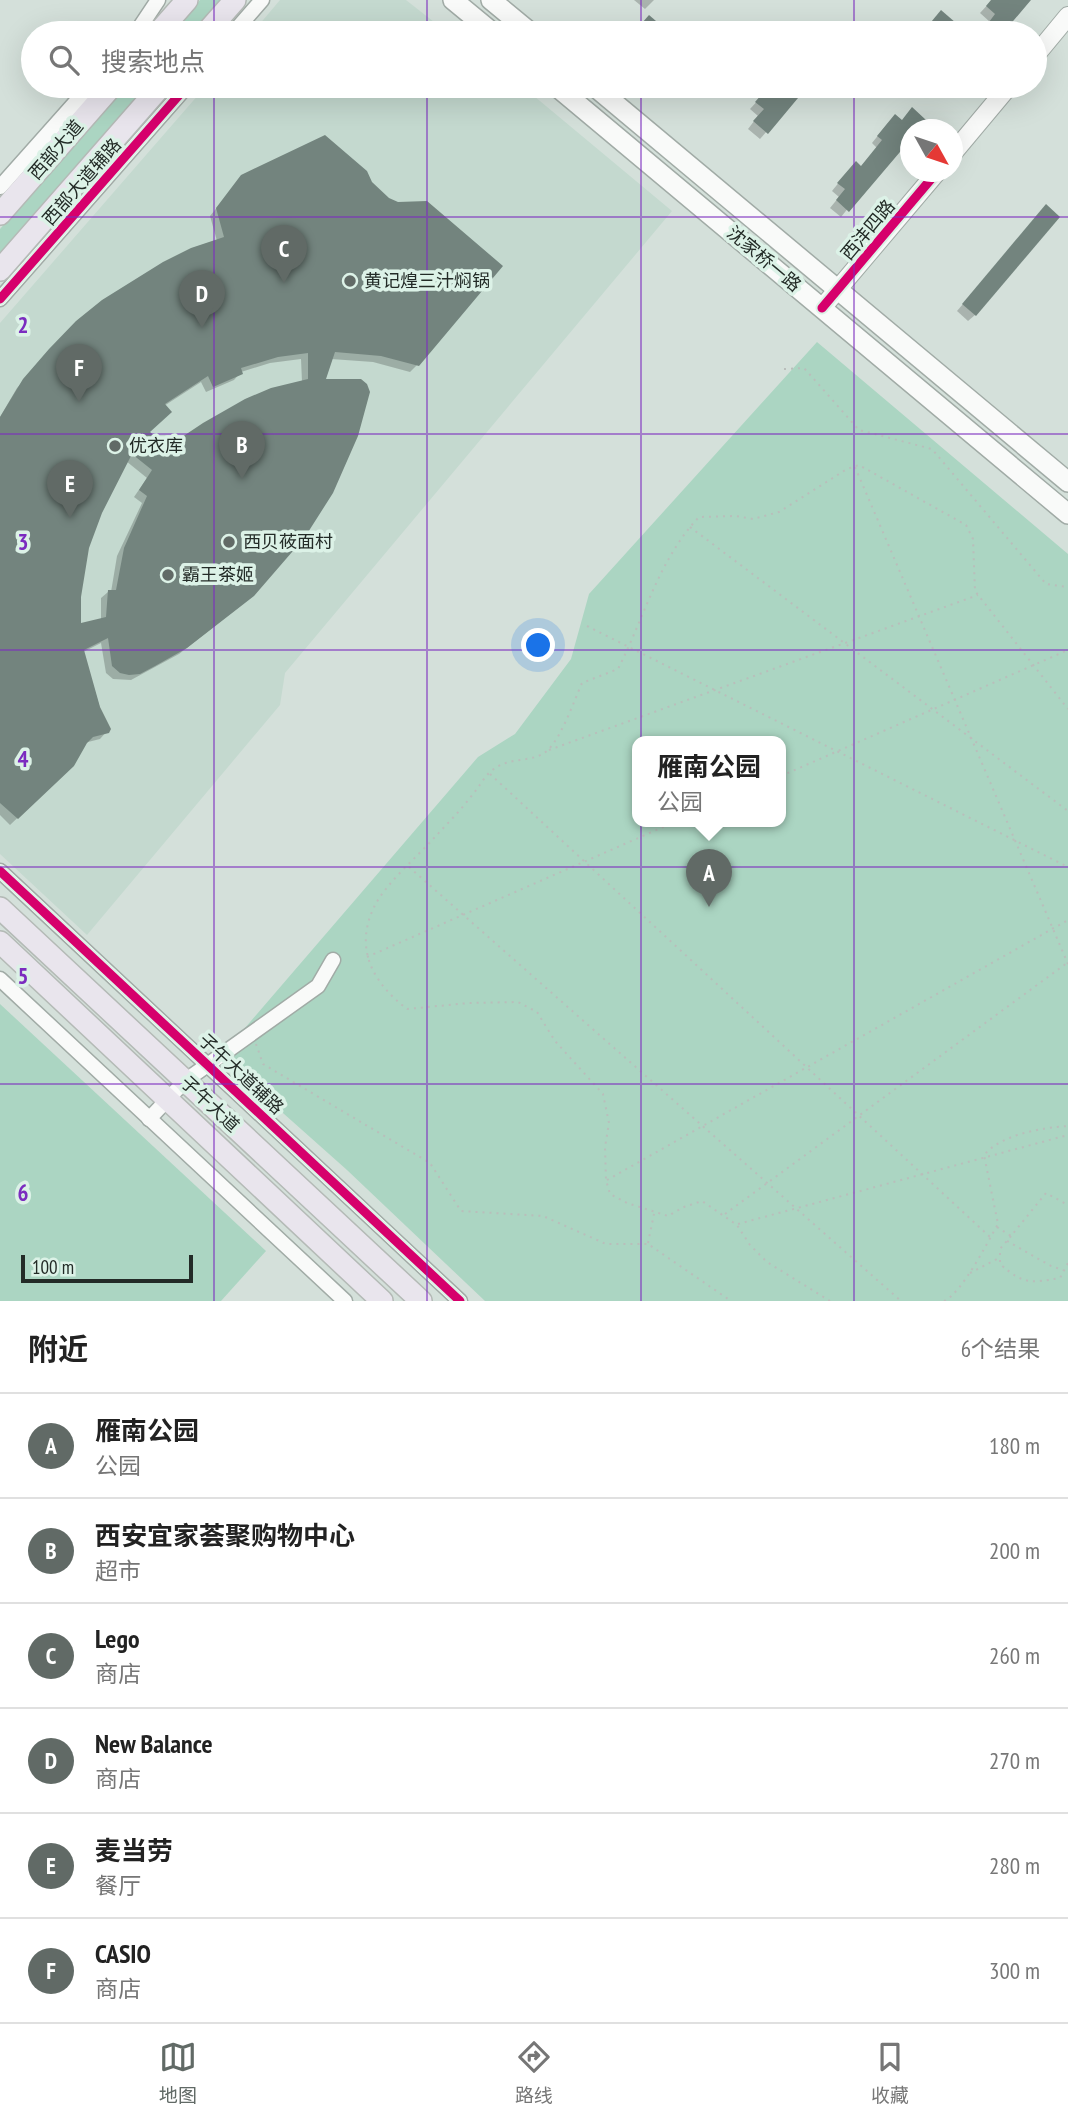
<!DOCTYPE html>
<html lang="zh">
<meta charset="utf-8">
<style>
body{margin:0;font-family:"PT Sans Narrow","Noto Sans SC",sans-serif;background:#f2f2f2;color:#222}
.compass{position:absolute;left:900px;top:119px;width:63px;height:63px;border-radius:50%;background:#fff;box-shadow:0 7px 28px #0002;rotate:130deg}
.scale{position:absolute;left:21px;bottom:18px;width:172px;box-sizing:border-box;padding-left:7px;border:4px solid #232b27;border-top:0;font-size:19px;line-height:24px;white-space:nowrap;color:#232b27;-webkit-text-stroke:5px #dcf2e7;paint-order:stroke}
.you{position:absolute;left:539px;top:646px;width:24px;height:24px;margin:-18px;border:5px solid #fff;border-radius:50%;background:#1a73e8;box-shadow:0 0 0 10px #1a73e833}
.badge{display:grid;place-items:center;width:46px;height:46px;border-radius:50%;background:#616a66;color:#fff;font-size:23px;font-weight:700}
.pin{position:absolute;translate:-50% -58px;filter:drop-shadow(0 2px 4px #0008)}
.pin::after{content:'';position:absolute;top:37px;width:24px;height:21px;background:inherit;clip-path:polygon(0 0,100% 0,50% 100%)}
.popup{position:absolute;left:632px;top:736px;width:154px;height:91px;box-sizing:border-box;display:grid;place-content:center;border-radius:14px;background:#fff;filter:drop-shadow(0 2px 5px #0005);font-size:23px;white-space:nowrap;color:#767676}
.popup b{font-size:26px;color:#222}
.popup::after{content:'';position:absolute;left:50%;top:100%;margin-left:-14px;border:14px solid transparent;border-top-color:#fff}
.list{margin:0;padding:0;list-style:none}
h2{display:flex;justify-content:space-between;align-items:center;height:91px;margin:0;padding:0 28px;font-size:30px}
h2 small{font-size:23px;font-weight:400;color:#767676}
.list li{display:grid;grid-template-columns:46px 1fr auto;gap:21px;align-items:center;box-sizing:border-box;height:105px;padding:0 28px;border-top:2px solid #e0e0e0}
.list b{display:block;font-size:26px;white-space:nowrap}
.list p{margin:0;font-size:23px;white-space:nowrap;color:#767676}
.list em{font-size:23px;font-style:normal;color:#767676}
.icon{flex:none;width:38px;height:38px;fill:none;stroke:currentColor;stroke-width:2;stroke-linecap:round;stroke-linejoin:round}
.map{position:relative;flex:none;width:1068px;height:1301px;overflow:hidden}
.search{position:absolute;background:#fff;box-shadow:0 7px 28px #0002;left:21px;right:21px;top:21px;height:77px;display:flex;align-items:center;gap:18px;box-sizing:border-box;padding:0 24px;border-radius:38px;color:#767676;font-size:26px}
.sheet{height:721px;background:#fff}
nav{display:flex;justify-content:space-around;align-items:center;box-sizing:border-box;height:98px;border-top:2px solid #e0e0e0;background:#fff;font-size:19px;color:#767676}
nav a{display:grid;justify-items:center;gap:4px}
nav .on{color:#616a66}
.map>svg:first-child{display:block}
</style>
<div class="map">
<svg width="1068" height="1301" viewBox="0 0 1068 1301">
<rect width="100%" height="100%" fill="#d4e0da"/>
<g fill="#c4d9cf">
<path d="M280,0H406L448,33H252Z"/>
<path d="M206,86H522L672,211L285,673L280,705L87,935L0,854V323Z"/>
</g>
<g fill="#abd5c2" fill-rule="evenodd">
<path d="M200,0H221L192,33H171Z"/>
<path d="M125,86H147L0,255V229Z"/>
<path d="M817,342L1068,554V1301H485L347,1170L220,1057L478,757L515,734L571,659L589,594ZM637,741H781V821H637Z"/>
<path d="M0,1004L266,1251L221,1301H0Z"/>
</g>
<g fill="#0003" fill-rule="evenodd">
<path d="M634,0H654L645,9Z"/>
<path d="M992,0H1029L1000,33H980L990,22L980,13Z"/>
<path d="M771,86L779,89L782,86H806L760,139L748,129L758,116L750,109Z"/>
<path d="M888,123L911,130L841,217L830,208L839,197L832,191L849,170L860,168L877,148L872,143Z"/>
<path d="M242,177L417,365L410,372L373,362L331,359L245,602L179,654L131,680L113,679L106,673L101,643L83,652L107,731L100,739L84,743L73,765L10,825L0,815V417L17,388L70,330L217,241L210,216ZM301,359L302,382L171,451L148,433L164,406L201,382L206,392L234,380L241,372L270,363ZM126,461L147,478L134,497L142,503L117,556L111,592H108L101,598V620L79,626L80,596L88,548L100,512Z"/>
<path d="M1039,214L975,315L968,321L957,311Z"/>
</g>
<g fill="#73847e" fill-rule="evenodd">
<path d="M991,0H1031L1003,33H995L986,26L995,14L986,6Z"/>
<path d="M941,10L956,23L947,33H922Z"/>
<path d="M649,15L670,33H638L635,31Z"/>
<path d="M769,86H808L768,134L753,121L764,109L755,102Z"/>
<path d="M912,107L926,120L918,130H911V139L849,212L836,200L845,189L837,183L856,161L861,166L882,140L877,136L895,114L902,120Z"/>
<path d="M325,135L367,171L372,182L389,198L398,202L427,201L503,266L419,366L381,356L335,352L326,379H361L367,384L370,392L358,436L333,493L305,537L254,596L187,648L155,666L140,674L129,675L120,673L112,666L108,638L84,650L100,707L111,729L109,733L93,737L87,743L74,766L18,819L0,803V417L23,379L49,349L76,321L102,300L163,262L191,248L224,237L216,208L241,175ZM308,353V379L271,388L245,399L203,423L182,437L171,449L150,432L172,412L165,404L208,376L213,387L243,374L241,368L278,357ZM132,454L152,470L139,490L147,496L124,548L116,590H108L106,617L81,623V597L89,548L102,513Z"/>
<path d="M1046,204L1060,217L976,316L962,304Z"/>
</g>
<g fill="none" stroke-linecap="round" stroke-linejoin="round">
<g stroke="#a1aba6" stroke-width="17">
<g id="minor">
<path d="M136,33L158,0"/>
<path d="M233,33L262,0"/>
<path d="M0,187L90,86"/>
<path d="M0,299L187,86"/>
<path d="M0,871L460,1301"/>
<path d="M0,979L345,1301"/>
<path d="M149,1119L185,1081L318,986L333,960"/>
</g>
</g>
<g stroke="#a1aba6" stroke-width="20">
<g id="tertiary">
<path d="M1035,56L1068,16"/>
<path d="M953,153L1009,86"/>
<path d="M822,308L937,172"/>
</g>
</g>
<g stroke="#a1aba6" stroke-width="22">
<g id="secondary">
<path d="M453,0L493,33"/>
<path d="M491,0L531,33"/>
<path d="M556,86L1068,514"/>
<path d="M594,86L1068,482"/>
</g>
</g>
<g stroke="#b4bab6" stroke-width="24">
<g id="primary">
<path d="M158,33L187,0"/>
<path d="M206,33L235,0"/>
<path d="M0,214L112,86"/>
<path d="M0,270L161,86"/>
<path d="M0,908L421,1301"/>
<path d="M0,942L382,1301"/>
</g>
</g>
<g stroke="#b9bebb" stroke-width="2" stroke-dasharray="2 5" stroke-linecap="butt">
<path d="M784,369L804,368L859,430L932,449L1046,584L1068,587"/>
<path d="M855,467L1068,964"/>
<path d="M690,527L1068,811"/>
<path d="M587,626L1068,867"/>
<path d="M549,750L978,595"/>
<path d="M490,774L990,1237"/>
<path d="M781,776L1068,650"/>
<path d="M409,867L901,1301"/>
<path d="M367,957L677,821"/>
<path d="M256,1044L263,1064L430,1163L461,1211L543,1216L606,1244H648L731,1301"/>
<path d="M607,1180L1068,920"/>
<path d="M725,1214L1067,963"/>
<path d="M738,1224L1068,1135"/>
<path d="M997,1227L1011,1236L1046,1193L1068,1205"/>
<path d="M1011,1236L1000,1249V1264C1024,1285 1031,1283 1060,1278L1068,1263"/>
<path d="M1007,1241L1051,1266L1063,1270"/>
<path d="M648,1243L654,1214"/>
<path d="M970,1273L999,1258"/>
<path d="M830,1301L767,1262L750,1245L737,1225L702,1201L684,1207L668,1216L627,1203L610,1194L606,1180L605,1147L609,1123L603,1094L555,1041L537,1012L518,1002L469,1003L407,1009C373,983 354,949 374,907C386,883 416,858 434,838C447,824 461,810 473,794C479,787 483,779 489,773C509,754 531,765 548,750C562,736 574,701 582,683L618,669C644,618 659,559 699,517L736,516L753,519L779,512L847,469L859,465L966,525L973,539L975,591L1068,709"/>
<path d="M944,1301C962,1293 987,1243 998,1224L984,1155C1002,1134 1041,1128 1068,1126"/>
</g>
<use href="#minor" stroke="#f9faf9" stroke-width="14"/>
<use href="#tertiary" stroke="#f9faf9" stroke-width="18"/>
<use href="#secondary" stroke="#f9faf9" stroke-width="19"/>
<use href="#primary" stroke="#e9e5ed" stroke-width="21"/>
<g stroke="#dcf2e7" stroke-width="13">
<g id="cycleway">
<path d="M0,299L187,86"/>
<path d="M822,308L937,172"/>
<path d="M0,871L460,1301"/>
</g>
</g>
<use href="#cycleway" stroke="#d6006c" stroke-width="9"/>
</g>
<path fill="none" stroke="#7b2cbf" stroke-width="2" stroke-opacity="0.55" d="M214,0V33M427,0V33M641,0V33M854,0V33M214,86V1301M427,86V1301M641,86V1301M854,86V1301M0,217H1068M0,434H1068M0,650H1068M0,867H1068M0,1084H1068"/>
<g fill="#616a66" stroke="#dcf2e7" stroke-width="2.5">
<circle cx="350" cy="281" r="7"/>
<circle cx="115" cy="446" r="7"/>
<circle cx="229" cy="542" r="7"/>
<circle cx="168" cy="575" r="7"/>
</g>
<g text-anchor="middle" stroke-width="7" stroke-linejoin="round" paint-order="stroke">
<g font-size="18" fill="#232b27" stroke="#dcf2e7">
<text transform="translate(56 150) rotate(-49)" y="6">西部大道</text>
<text transform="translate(82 182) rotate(-49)" y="6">西部大道辅路</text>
<text transform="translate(868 230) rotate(-50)" y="6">西沣四路</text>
<text transform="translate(764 259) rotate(40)" y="6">沈家桥一路</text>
<text transform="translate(241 1074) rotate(43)" y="6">子午大道辅路</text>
<text transform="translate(210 1104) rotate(43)" y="6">子午大道</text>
</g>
<g font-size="18" fill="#232b27" stroke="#dcf2e7" text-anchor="start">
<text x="364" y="287">黄记煌三汁焖锅</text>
<text x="129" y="452">优衣库</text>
<text x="243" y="548">西贝莜面村</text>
<text x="182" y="581">霸王茶姬</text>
</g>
</g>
<g font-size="23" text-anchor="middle" font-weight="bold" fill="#7b2cbf" stroke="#dcf2e7" stroke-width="7" stroke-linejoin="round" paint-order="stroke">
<text x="23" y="333">2</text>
<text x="23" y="550">3</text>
<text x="23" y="767">4</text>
<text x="23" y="984">5</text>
<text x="23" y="1201">6</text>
</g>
</svg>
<svg class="compass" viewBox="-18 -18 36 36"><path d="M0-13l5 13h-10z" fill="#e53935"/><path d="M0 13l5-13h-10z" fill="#767676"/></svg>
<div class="scale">100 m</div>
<div class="you"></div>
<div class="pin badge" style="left:709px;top:907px">A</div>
<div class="popup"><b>雁南公园</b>公园</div>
<div class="pin badge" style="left:242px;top:479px">B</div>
<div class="pin badge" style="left:284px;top:283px">C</div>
<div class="pin badge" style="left:202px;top:328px">D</div>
<div class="pin badge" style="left:70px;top:518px">E</div>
<div class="pin badge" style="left:79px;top:402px">F</div>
<div class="search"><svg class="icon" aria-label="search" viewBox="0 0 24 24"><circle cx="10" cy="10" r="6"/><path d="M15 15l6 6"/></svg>搜索地点</div>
</div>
<section class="sheet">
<h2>附近<small>6个结果</small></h2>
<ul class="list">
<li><span class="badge">A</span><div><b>雁南公园</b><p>公园</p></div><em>180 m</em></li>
<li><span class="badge">B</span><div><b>西安宜家荟聚购物中心</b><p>超市</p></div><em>200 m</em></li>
<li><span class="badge">C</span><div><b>Lego</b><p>商店</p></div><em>260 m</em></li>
<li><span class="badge">D</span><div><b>New Balance</b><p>商店</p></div><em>270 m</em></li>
<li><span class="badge">E</span><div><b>麦当劳</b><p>餐厅</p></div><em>280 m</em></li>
<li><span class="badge">F</span><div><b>CASIO</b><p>商店</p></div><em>300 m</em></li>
</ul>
</section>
<nav>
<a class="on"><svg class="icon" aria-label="map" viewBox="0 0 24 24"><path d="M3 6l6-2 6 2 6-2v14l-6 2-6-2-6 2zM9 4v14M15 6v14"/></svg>地图</a>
<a><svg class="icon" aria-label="directions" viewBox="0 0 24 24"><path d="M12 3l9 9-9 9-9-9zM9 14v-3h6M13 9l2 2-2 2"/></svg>路线</a>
<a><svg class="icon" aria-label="saved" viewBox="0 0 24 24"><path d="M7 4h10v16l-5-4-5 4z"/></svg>收藏</a>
</nav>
